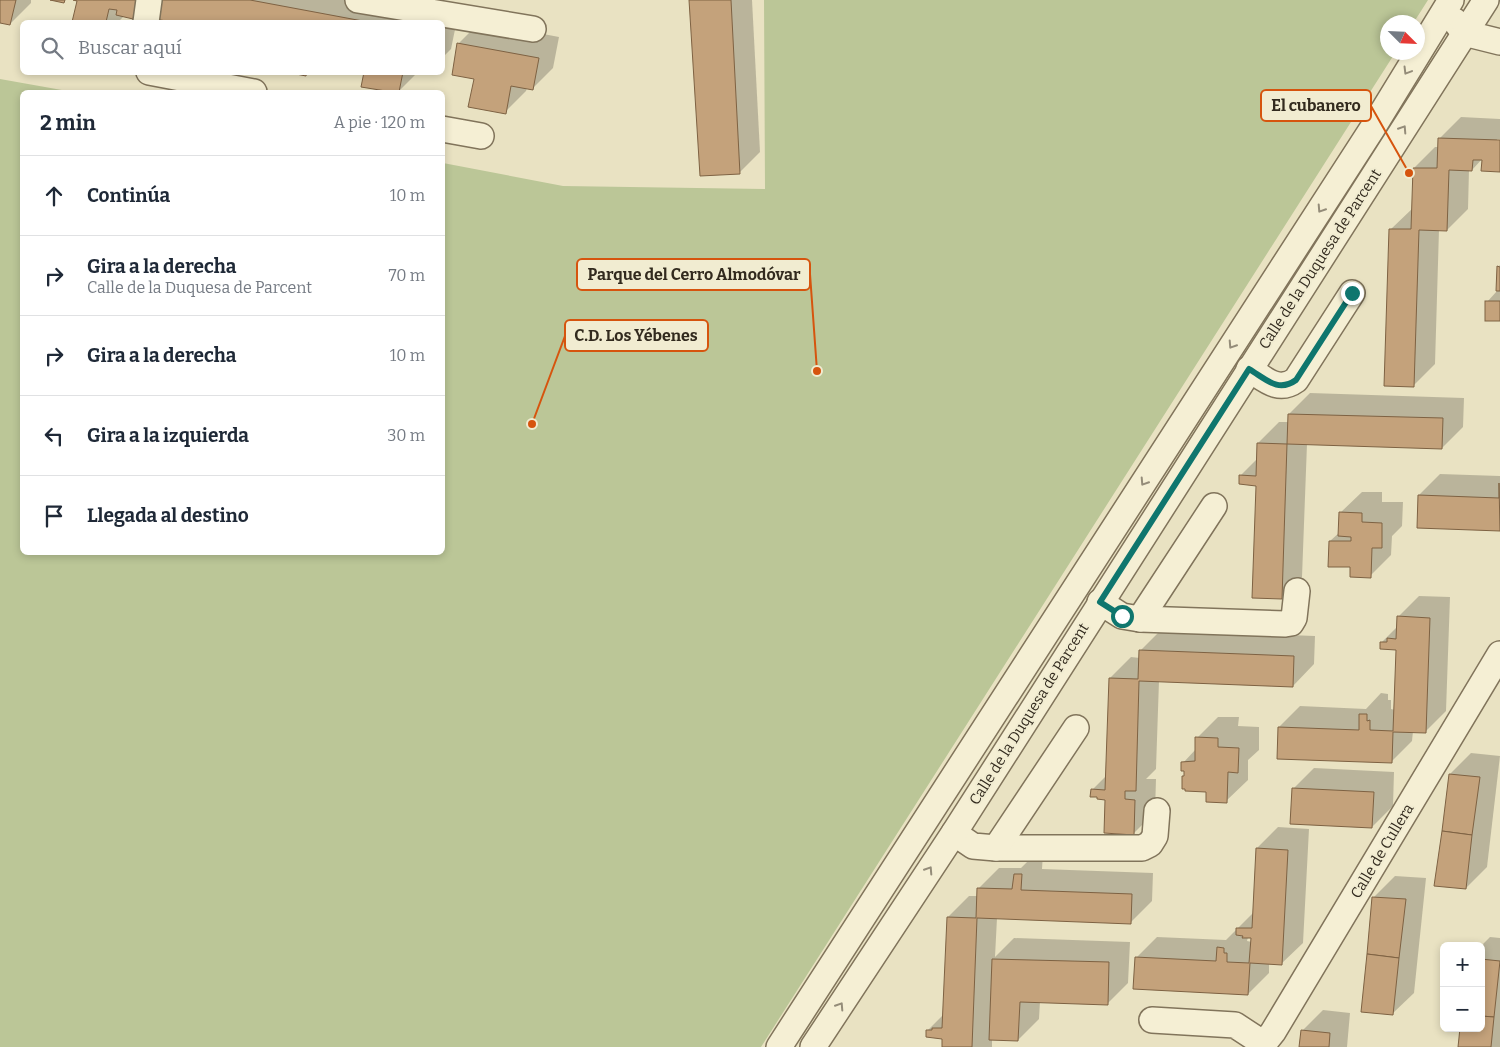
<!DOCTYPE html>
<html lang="es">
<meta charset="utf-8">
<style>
body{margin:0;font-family:Bitter,serif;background:#f2f2f3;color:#1f2937}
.controls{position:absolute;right:15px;bottom:15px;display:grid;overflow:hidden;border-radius:8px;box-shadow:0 2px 8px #0003}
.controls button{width:45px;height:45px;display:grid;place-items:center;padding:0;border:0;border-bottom:1px solid #e0e1e3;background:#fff;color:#1f2937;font:25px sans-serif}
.compass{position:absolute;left:1380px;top:15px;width:45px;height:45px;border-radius:50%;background:#fff;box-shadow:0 2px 8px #0003;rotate:114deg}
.stop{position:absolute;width:15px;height:15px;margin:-11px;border:4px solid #0f766e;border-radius:50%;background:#fff}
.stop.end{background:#0f766e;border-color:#fff;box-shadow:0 1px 5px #0008}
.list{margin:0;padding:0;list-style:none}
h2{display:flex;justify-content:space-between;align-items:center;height:65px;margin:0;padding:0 20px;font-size:21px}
h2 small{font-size:16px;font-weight:400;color:#747a83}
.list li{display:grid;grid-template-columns:32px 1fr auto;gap:15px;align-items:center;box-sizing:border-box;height:80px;padding:0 20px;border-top:1px solid #e0e1e3}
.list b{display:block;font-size:19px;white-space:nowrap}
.list p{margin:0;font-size:16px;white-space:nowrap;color:#747a83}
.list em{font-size:16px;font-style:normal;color:#747a83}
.icon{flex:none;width:28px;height:28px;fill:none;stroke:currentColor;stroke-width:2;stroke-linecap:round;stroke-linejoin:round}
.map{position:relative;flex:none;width:1500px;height:1047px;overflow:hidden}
.search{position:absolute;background:#fff;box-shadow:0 2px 8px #0003;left:20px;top:20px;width:425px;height:55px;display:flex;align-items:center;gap:12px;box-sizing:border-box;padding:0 18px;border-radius:8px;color:#747a83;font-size:19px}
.panel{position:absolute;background:#fff;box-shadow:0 2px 8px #0003;left:20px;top:90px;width:425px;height:465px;border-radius:8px}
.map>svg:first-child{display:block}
</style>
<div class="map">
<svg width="1500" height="1047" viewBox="0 0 1500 1047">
<rect width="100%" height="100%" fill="#e9e2c2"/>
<path fill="#bbc697" d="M764,0H1428L1414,22H1388V52L1395,53L761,1047H0V79L73,92H22V552H442L443,163L563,186L765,189Z"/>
<g fill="#0003" fill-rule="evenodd">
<path d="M0,0H31V3L10,24L0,21Z"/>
<path d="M78,0H150L133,18L124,16L118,22H73Z"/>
<path d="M158,0H381L458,15L451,49L442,58V22H180L155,18Z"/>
<path d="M690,0H752L760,152L739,173Z"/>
<path d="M480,22L559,37L553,68L532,89L527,88L526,91L505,112L475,78L459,43Z"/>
<path d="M365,72H418L398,92L363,86Z"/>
<path d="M1461,117L1500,119V139H1497V141H1500V171L1483,158L1472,170H1469L1468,209L1447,230H1439L1435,364L1414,385L1391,229L1413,208L1414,168L1435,147H1439L1440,138Z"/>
<path d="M1500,265V320L1487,302L1497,291L1498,267Z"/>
<path d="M1310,393L1464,398L1463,427L1442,448L1307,444L1302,577L1281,598L1257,485L1241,475L1258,458V443L1279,422H1289V414Z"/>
<path d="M1440,474L1500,476V529L1418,526L1419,495Z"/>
<path d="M1362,492H1382V502H1403L1402,526L1392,536L1391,555L1370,576L1351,566L1330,541L1340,532V513Z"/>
<path d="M1419,596L1450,597L1446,711L1425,732L1413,731L1412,741L1391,762L1279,727L1300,706L1366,709L1381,693L1388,694V700H1391V709L1395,710L1397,649L1382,642L1398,626V617Z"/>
<path d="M1161,630L1315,636L1314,664L1293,686L1159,681L1156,769L1146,779H1156L1155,812L1134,833L1106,798L1092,790L1107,775L1110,678L1131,657L1140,658V651Z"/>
<path d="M1218,717H1239L1238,726L1259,727V750L1248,760V780L1226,801L1185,775L1183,763L1196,749L1197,738Z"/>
<path d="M1471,753L1500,756L1487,867L1466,888L1450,774Z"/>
<path d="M1314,768L1394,772L1393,806L1372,827L1293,789Z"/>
<path d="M1278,827L1309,829L1303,943L1281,964L1269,963V973L1248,994L1136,958L1157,937L1226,940L1254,912L1257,848ZM1248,937H1252V942L1247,941Z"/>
<path d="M1036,853H1043L1042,869L1153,873L1152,901L1131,922L997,918L995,957L1014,938L1130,942L1128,983L1107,1004L1040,1001L1039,1019L1018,1040L992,1039V1047H943V1037L928,1030L944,1014L948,917L969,896H978V889L999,868H1021Z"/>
<path d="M1395,876L1426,878L1414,993L1392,1014L1374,897Z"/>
<path d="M1490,937L1500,938V1047H1458L1481,1028V946Z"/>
<path d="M1323,1010L1350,1013L1347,1047H1300L1302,1031Z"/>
</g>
<g fill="#c4a27b" stroke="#7e6243">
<path d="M0,0H16L10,25L0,23Z"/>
<path d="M50,0H65L64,3Z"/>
<path d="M73,0H137L133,19L116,15L117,10L109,9L106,22H72L77,1Z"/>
<path d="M157,0H250L368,22H173L154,19Z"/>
<path d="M689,0H731L740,174L700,176Z"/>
<path d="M457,43L539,58L533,90L511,86L506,114L468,107L474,79L452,75Z"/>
<path d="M286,72H307L306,76Z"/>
<path d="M364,72H403L399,92H392L361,87Z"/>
<path d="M1438,138L1500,140V172L1481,171L1482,160H1473L1472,171L1449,170L1447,231L1419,230L1414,387L1384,386L1389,229H1411L1413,168H1437Z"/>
<path d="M1497,266L1500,267V291H1496Z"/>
<rect x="1485" y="301" width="15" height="20"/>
<path d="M1288,414L1443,418L1442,449L1287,444L1282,599L1252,598L1256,486L1239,484V475L1256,476L1257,443L1287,444Z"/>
<path d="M1499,483L1500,531L1417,528L1418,495L1499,498Z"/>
<path d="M1339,512L1362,513V522L1382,523V548H1372L1371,578L1350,577V567H1328L1329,541H1351V537L1338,536Z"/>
<path d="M1397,616L1430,618L1426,733L1393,732L1392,763L1277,759L1278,727L1359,730V714H1367V721L1370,720V730L1393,731L1396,650L1380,649V642H1387V638L1396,639Z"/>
<path d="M1139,650L1294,656L1293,687L1139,681L1136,791H1125V799L1135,800L1134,835L1104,833L1105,800L1097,799V797H1090L1091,789L1105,790L1109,678L1138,679Z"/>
<path d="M1195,737L1218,738V747L1239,748L1238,773L1228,772L1227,803L1206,802V792L1185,791V789H1182V776H1184V771H1181V762L1195,761Z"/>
<path d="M1449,774L1480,777L1472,835L1442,831Z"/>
<path d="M1292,788L1374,792L1372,828L1290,824Z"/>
<path d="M1442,831L1472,835L1466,889L1434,886Z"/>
<path d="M1256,848L1288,850L1282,965L1250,963L1248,995L1133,989L1135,957L1216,961L1217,947L1224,948V953H1227V962L1249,963L1251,938H1242L1243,936L1236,935V928H1252Z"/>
<path d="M1014,874H1022L1021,890L1132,894L1131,924L977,918L972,1047H942V1039L926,1037V1030H932V1028H942L947,917L976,918L977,888L1012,889Z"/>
<path d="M1372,897L1406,899L1399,958L1367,954Z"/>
<path d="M1367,954L1399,958L1393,1015L1361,1012Z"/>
<path d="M992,959L1109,962L1108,1005L1020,1002L1018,1041L989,1040Z"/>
<path d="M1481,959L1500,961L1494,1017L1481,1016Z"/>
<path d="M1481,1016L1494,1017L1491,1047H1458L1460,1028H1481Z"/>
<path d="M1301,1030L1330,1033L1329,1047H1299Z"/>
</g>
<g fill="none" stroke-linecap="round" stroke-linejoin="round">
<g stroke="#81745b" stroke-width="28">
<g id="minor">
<path d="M358,0L533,29"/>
<path d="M1455,21L1464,33L1500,42"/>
<path d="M146,22L149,0"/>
<path d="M149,72L254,92"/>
<path d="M442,129L481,136"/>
<path d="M1249,369C1265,379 1278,393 1296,380L1352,293"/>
<path d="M1100,602L1122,616L1140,619L1285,624L1291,623L1294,618L1297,591"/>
<path d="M1140,619L1214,506"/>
<path d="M954,833L973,846L996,848H1142L1150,844L1155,836L1157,811"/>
<path d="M996,848L1076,728"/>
<path d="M1152,1020L1235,1025L1264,1044"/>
<path d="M779,1047L1372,129L1451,0"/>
<path d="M813,1047L954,833L1486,0"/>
<path d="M1261,1047L1273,1032L1500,654"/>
</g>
</g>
<use href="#minor" stroke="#f5efd4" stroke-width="25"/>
</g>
<defs><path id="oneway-chevron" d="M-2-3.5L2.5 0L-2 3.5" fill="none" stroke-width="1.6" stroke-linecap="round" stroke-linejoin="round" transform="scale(1.25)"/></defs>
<g stroke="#948c79">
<use href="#oneway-chevron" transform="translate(1407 71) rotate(121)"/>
<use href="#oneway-chevron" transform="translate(1403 129) rotate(-57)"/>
<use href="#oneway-chevron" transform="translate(1321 209) rotate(123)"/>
<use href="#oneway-chevron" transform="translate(1232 345) rotate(123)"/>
<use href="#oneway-chevron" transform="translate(1144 482) rotate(123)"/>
<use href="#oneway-chevron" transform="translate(929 870) rotate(-57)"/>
<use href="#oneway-chevron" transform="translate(840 1006) rotate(-57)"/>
</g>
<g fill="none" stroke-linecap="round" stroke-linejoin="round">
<path stroke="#0f766e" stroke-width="6" d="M1122,616L1100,602L1249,369C1266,379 1278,393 1296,380L1352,293"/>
</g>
<g text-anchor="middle" stroke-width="4" stroke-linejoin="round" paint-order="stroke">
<g font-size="15" fill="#322a1e" stroke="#f1ecd1">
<text transform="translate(1320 259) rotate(-57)" y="5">Calle de la Duquesa de Parcent</text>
<text transform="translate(1029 714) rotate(-58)" y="5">Calle de la Duquesa de Parcent</text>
<text transform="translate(1382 851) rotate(-59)" y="5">Calle de Cullera</text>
</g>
</g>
<path fill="none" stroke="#d6540e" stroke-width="2" d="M1409 173L1371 106M817 371L810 274M532 424L565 336"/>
<g fill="#d6540e" stroke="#f1ecd1" stroke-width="2">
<circle cx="1409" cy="173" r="5"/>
<circle cx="817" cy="371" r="5"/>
<circle cx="532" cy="424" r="5"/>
</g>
<g fill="#f1ecd1" stroke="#d6540e" stroke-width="2">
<rect x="1261" y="90" width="110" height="31" rx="5"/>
<rect x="577" y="259" width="233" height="31" rx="5"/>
<rect x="565" y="320" width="143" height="31" rx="5"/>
</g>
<g font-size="16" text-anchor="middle" font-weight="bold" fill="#322a1e">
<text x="1316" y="111">El cubanero</text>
<text x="694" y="280">Parque del Cerro Almodóvar</text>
<text x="636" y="341">C.D. Los Yébenes</text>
</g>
</svg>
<div class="controls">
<button>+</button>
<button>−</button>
</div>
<svg class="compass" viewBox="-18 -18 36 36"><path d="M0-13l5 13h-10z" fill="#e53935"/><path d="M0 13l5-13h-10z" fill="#747a83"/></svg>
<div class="stop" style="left:1122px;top:616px"></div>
<div class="stop end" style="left:1352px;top:293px"></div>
<div class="search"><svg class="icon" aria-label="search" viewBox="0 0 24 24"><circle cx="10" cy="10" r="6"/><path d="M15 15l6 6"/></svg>Buscar aquí</div>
<section class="panel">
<h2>2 min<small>A pie · 120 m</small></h2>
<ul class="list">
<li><svg class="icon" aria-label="ahead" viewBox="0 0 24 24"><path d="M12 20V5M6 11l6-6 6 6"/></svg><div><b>Continúa</b></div><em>10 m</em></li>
<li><svg class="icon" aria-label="right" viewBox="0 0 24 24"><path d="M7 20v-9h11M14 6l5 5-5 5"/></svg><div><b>Gira a la derecha</b><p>Calle de la Duquesa de Parcent</p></div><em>70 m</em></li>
<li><svg class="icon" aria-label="right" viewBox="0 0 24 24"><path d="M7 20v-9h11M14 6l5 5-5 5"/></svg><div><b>Gira a la derecha</b></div><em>10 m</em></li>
<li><svg class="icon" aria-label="left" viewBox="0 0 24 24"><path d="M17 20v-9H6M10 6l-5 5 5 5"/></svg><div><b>Gira a la izquierda</b></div><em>30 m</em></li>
<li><svg class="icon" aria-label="arrive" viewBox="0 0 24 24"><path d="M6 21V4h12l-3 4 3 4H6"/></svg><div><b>Llegada al destino</b></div></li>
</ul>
</section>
</div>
